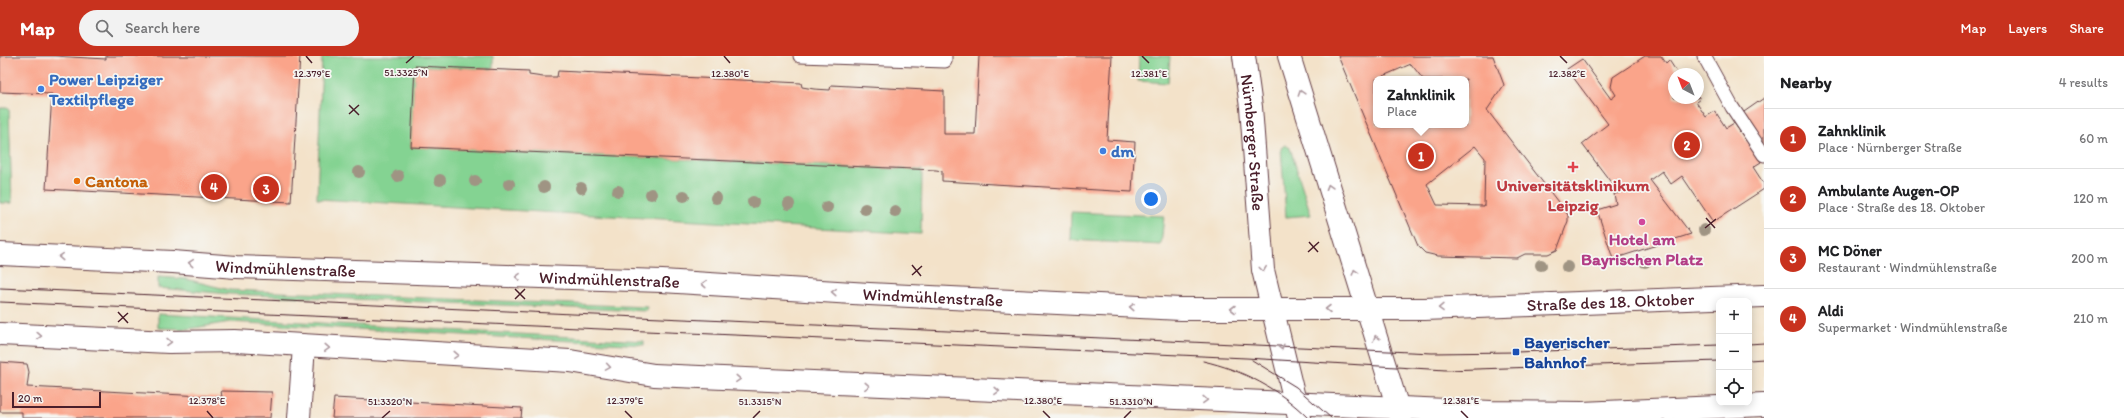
<!DOCTYPE html>
<meta charset="utf-8">
<style>
body{margin:0;font-family:Itim,sans-serif;background:#f2f2f2;color:#202124}
.controls{position:absolute;right:12px;bottom:12px;display:grid;overflow:hidden;border-radius:8px;box-shadow:0 2px 10px #0003}
.controls button{width:36px;height:36px;display:grid;place-items:center;padding:0;border:0;border-bottom:1px solid #e0e0e0;background:#fff;color:#202124;font:20px sans-serif}
.compass{position:absolute;left:1668px;top:12px;width:36px;height:36px;border-radius:50%;background:#fff;box-shadow:0 2px 10px #0003;rotate:318deg}
.scale{position:absolute;left:12px;bottom:10px;width:89px;box-sizing:border-box;padding-left:4px;border:2px solid #4a1f2b;border-top:0;font-size:11px;line-height:14px;white-space:nowrap;color:#4a1f2b;-webkit-text-stroke:3px #f6f6f2;paint-order:stroke}
.you{position:absolute;left:1151px;top:143px;width:14px;height:14px;margin:-10px;border:3px solid #fff;border-radius:50%;background:#1a73e8;box-shadow:0 0 0 6px #1a73e833}
.badge{display:grid;place-items:center;width:26px;height:26px;border-radius:50%;background:#c8321e;color:#fff;font-size:13px;font-weight:700}
.pin{position:absolute;translate:-50% -50%;border:2px solid #fff;box-shadow:0 1px 4px #0006}
.popup{position:absolute;left:1373px;top:20px;width:96px;height:52px;box-sizing:border-box;display:grid;place-content:center;border-radius:8px;background:#fff;filter:drop-shadow(0 1px 3px #0005);font-size:13px;white-space:nowrap;color:#757577}
.popup b{font-size:15px;color:#202124}
.popup::after{content:'';position:absolute;left:50%;top:100%;margin-left:-8px;border:8px solid transparent;border-top-color:#fff}
.list{margin:0;padding:0;list-style:none}
h2{display:flex;justify-content:space-between;align-items:center;height:52px;margin:0;padding:0 16px;font-size:17px}
h2 small{font-size:13px;font-weight:400;color:#757577}
.list li{display:grid;grid-template-columns:26px 1fr auto;gap:12px;align-items:center;box-sizing:border-box;height:60px;padding:0 16px;border-top:1px solid #e0e0e0}
.list b{display:block;font-size:15px;white-space:nowrap}
.list p{margin:0;font-size:13px;white-space:nowrap;color:#757577}
.list em{font-size:13px;font-style:normal;color:#757577}
.icon{flex:none;width:22px;height:22px;fill:none;stroke:currentColor;stroke-width:2;stroke-linecap:round;stroke-linejoin:round}
.map{position:relative;flex:none;width:1764px;height:362px;overflow:hidden}
header{display:flex;align-items:center;gap:24px;box-sizing:border-box;height:56px;padding:0 20px;background:#c8321e;color:#fff}
header strong{font-size:19px}
nav{display:flex;gap:22px;margin-inline-start:auto;font-size:14px}
.search{width:280px;height:36px;background:#f2f2f2;display:flex;align-items:center;gap:10px;box-sizing:border-box;padding:0 14px;border-radius:22px;color:#757577;font-size:15px}
main{display:flex}
aside{flex:1;background:#fff}
.map>svg:first-child{display:block}
</style>
<header>
<strong>Map</strong>
<div class="search"><svg class="icon" aria-label="search" viewBox="0 0 24 24"><circle cx="10" cy="10" r="6"/><path d="M15 15l6 6"/></svg>Search here</div>
<nav><a>Map</a><a>Layers</a><a>Share</a></nav>
</header>
<main>
<div class="map">
<svg width="1764" height="362" viewBox="0 0 1764 362">
<rect width="100%" height="100%" fill="#f6f6f2"/>
<filter id="ink" filterUnits="userSpaceOnUse"><feTurbulence type="fractalNoise" baseFrequency=".025" numOctaves="2"/><feDisplacementMap in="SourceGraphic" scale="8" xChannelSelector="R" yChannelSelector="G"/><feConvolveMatrix kernelMatrix="1 2 1 2 8 2 1 2 1" color-interpolation-filters="sRGB"/></filter>
<filter id="wash" filterUnits="userSpaceOnUse"><feTurbulence type="fractalNoise" baseFrequency=".012" numOctaves="4" result="noise"/><feDisplacementMap in="SourceGraphic" scale="16" xChannelSelector="R" yChannelSelector="G"/><feGaussianBlur stdDeviation="0.9" result="paint"/><feColorMatrix in="noise" values="0 0 0 0 0 0 0 0 0 0 0 0 0 0 0 0 0 1.4 0 .05"/><feComposite in="paint" operator="in"/></filter>
<g filter="url(#wash)">
<rect width="100%" height="100%" fill="#f3e2c9"/>
<g fill="#84d392" stroke="#67795e">
<path d="M322,0H493V13L415,10L411,91L922,114L921,178L317,143Z"/>
<path d="M1139,0H1170L1168,27L1138,25Z"/>
<path d="M0,52H9L12,147H0Z"/>
<path d="M1285,89L1290,92L1311,159L1286,161L1281,92Z"/>
<path d="M1071,156L1164,160L1161,189L1070,184Z"/>
<path d="M158,221L186,223L229,234L647,251V255L230,238L158,232Z"/>
<path d="M158,258L644,285V289L230,266L188,273L158,272Z"/>
</g>
<g id="blocks">
<g fill="#faa48a" fill-rule="evenodd">
<path d="M0,0H54L106,3V0H300L291,146L46,133L52,38L0,36Z"/>
<path d="M979,0H1112L1107,84L1135,86L1132,136L942,125V115L936,114L411,91L415,10L529,15V19L543,21H557L558,15L801,27L802,31L814,33L830,34L831,29L944,35V78H975Z"/>
<path d="M1338,0H1493L1504,29L1487,54L1568,159V165L1557,194L1548,198H1525L1517,202L1438,200L1425,197L1418,190ZM1411,8L1423,23H1466V69H1376V23H1385L1383,20ZM1475,90L1485,102L1484,150L1437,149L1427,128Z"/>
<path d="M1645,0H1661L1666,7L1669,4L1678,18H1674V42H1698V40L1700,43L1696,46L1706,61L1715,55L1726,72L1734,67L1761,106L1753,111L1764,128V133L1713,166L1682,120L1671,128L1662,115L1650,124L1691,178L1613,203L1597,154L1616,148L1614,138L1619,137L1582,88L1608,68L1567,13L1582,3L1611,43L1616,39L1611,31L1613,21Z"/>
<path d="M1764,42V88L1741,58Z"/>
<path d="M0,306L27,308L29,316L27,331L222,341L221,335L272,336L270,362H22V356H0Z"/>
<path d="M334,342L522,352L521,362H332Z"/>
</g>
</g>
</g>
<g filter="url(#ink)">
<use href="#blocks" fill-opacity="0" stroke="#633c43" stroke-width="1"/>
<g fill="none" stroke-linecap="round" stroke-linejoin="round">
<g stroke="#633c43" stroke-width="15">
<g id="service">
<path d="M800,0L945,5V0"/>
<path d="M1704,0L1732,51L1764,99"/>
</g>
</g>
<g stroke="#633c43" stroke-width="24">
<path id="minor" d="M299,362L304,290"/>
</g>
<g stroke="#633c43" stroke-width="24">
<g id="tertiary">
<path id="s1" d="M1244,0L1251,51L1263,214L1299,362"/>
<path d="M1289,0L1401,362"/>
</g>
</g>
<g stroke="#633c43" stroke-width="24">
<g id="secondary">
<path id="s2" d="M0,198L173,206L236,211L662,225L869,238L1181,253H1424L1764,240"/>
<path d="M0,278L169,286L235,285L570,305L654,319L1492,356L1582,357L1764,349"/>
</g>
</g>
<use href="#service" stroke="#fff" stroke-width="13"/>
<use href="#minor" stroke="#fff" stroke-width="22"/>
<use href="#tertiary" stroke="#fff" stroke-width="22"/>
<use href="#secondary" stroke="#fff" stroke-width="22"/>
<g stroke="#4a1f2b" stroke-width="1">
<path d="M0,232L1432,297L1516,296L1719,289"/>
<path d="M0,246L1246,302L1446,314L1719,305"/>
<path d="M1749,288L1764,287"/>
<path d="M1252,304L1296,331L1331,362"/>
<path d="M1749,304L1764,303"/>
<path d="M1203,305C1243,314 1279,333 1308,362"/>
</g>
</g>
<g fill="#9f9483">
<circle cx="359" cy="116" r="6"/>
<circle cx="398" cy="120" r="6"/>
<circle cx="440" cy="124" r="6"/>
<circle cx="475" cy="125" r="6"/>
<circle cx="509" cy="128" r="6"/>
<circle cx="544" cy="131" r="6"/>
<circle cx="581" cy="132" r="6"/>
<circle cx="618" cy="135" r="6"/>
<circle cx="651" cy="138" r="6"/>
<circle cx="684" cy="140" r="6"/>
<circle cx="716" cy="142" r="6"/>
<circle cx="753" cy="146" r="6"/>
<circle cx="789" cy="148" r="6"/>
<circle cx="827" cy="151" r="6"/>
<circle cx="865" cy="153" r="6"/>
<circle cx="895" cy="155" r="6"/>
<circle cx="1704" cy="174" r="6"/>
<circle cx="1645" cy="206" r="6"/>
<circle cx="1541" cy="209" r="6"/>
<circle cx="1567" cy="211" r="6"/>
</g>
<defs><path id="oneway-chevron" d="M-2-3.5L2.5 0L-2 3.5" fill="none" stroke-width="1.6" stroke-linecap="round" stroke-linejoin="round"/></defs>
<g stroke="#ae9aa0">
<use href="#oneway-chevron" transform="translate(1301 37) rotate(-108)"/>
<use href="#oneway-chevron" transform="translate(1329 131) rotate(-106)"/>
<use href="#oneway-chevron" transform="translate(61 201) rotate(-177)"/>
<use href="#oneway-chevron" transform="translate(191 207) rotate(-175)"/>
<use href="#oneway-chevron" transform="translate(1263 213) rotate(83)"/>
<use href="#oneway-chevron" transform="translate(1355 216) rotate(-108)"/>
<use href="#oneway-chevron" transform="translate(518 221) rotate(-178)"/>
<use href="#oneway-chevron" transform="translate(704 228) rotate(-176)"/>
<use href="#oneway-chevron" transform="translate(834 236) rotate(-176)"/>
<use href="#oneway-chevron" transform="translate(1132 251) rotate(-177)"/>
<use href="#oneway-chevron" transform="translate(1441 252) rotate(179)"/>
<use href="#oneway-chevron" transform="translate(1233 253) rotate(-180)"/>
<use href="#oneway-chevron" transform="translate(1328 253) rotate(180)"/>
<use href="#oneway-chevron" transform="translate(39 280) rotate(3)"/>
<use href="#oneway-chevron" transform="translate(1376 282) rotate(-107)"/>
<use href="#oneway-chevron" transform="translate(169 286) rotate(1)"/>
<use href="#oneway-chevron" transform="translate(1281 291) rotate(76)"/>
<use href="#oneway-chevron" transform="translate(327 292) rotate(3)"/>
<use href="#oneway-chevron" transform="translate(456 299) rotate(3)"/>
<use href="#oneway-chevron" transform="translate(608 311) rotate(9)"/>
<use href="#oneway-chevron" transform="translate(738 323) rotate(3)"/>
<use href="#oneway-chevron" transform="translate(867 330) rotate(3)"/>
<use href="#oneway-chevron" transform="translate(997 335) rotate(2)"/>
<use href="#oneway-chevron" transform="translate(1205 344) rotate(2)"/>
</g>
</g>
<path fill="none" stroke="#4a1f2b" stroke-width="1.5" d="M306,0L312,7M724,0L730,7M1142,0L1149,7M1560,0L1567,7M406,7L414,0M349,49L359,59M349,58L359,49M1706,162L1715,172M1705,172L1716,163M1309,186L1318,196M1308,196L1319,186M912,209L921,220M912,219L922,210M515,233L525,243M515,243L525,233M118,256L128,267M118,266L128,257M207,355L213,362M625,355L632,362M1043,355L1050,362M1461,355L1468,362M382,362L390,355M753,362L760,355M1124,362L1131,355"/>
<g fill="#3f7fe0" stroke="#f6f6f2" stroke-width="1.5">
<circle cx="41" cy="33" r="4"/>
<circle cx="1103" cy="95" r="4"/>
</g>
<path fill="#e0444e" stroke="#f6f6f2" stroke-width="1.5" d="M1571 105h4v4h4v4h-4v4h-4v-4h-4v-4h4z"/>
<circle fill="#e8710a" stroke="#f6f6f2" stroke-width="1.5" cx="77" cy="125" r="4"/>
<circle fill="#d1479c" stroke="#f6f6f2" stroke-width="1.5" cx="1642" cy="166" r="4"/>
<rect fill="#1a4fb4" stroke="#f6f6f2" stroke-width="1.5" x="1512" y="292" width="8" height="8" rx="2"/>
<g text-anchor="middle" stroke-width="3.5" stroke-linejoin="round" paint-order="stroke">
<g font-size="17" font-weight="bold" fill="#366cbe" stroke="#f6f6f2" text-anchor="start">
<text x="49" y="29">Power Leipziger<tspan x="49" dy="20">Textilpflege</tspan></text>
<text x="1111" y="101">dm</text>
</g>
<g font-size="17" fill="#4a1f2b" stroke="#f6f6f2">
<text dy="6" stroke="none"><textPath href="#s1" startOffset="87">Nürnberger Straße</textPath></text>
<text dy="6" stroke="none"><textPath href="#s2" startOffset="286">Windmühlenstraße</textPath></text>
<text dy="6" stroke="none"><textPath href="#s2" startOffset="610">Windmühlenstraße</textPath></text>
<text dy="6" stroke="none"><textPath href="#s2" startOffset="934">Windmühlenstraße</textPath></text>
<text dy="6" stroke="none"><textPath href="#s2" startOffset="1612">Straße des 18. Oktober</textPath></text>
</g>
<g font-size="17" font-weight="bold" fill="#c56008" stroke="#f6f6f2" text-anchor="start">
<text x="85" y="131">Cantona</text>
</g>
<g font-size="17" font-weight="bold" fill="#be3a42" stroke="#f6f6f2">
<text x="1573" y="135">Universitätsklinikum<tspan x="1573" dy="20">Leipzig</tspan></text>
</g>
<g font-size="17" font-weight="bold" fill="#b23c85" stroke="#f6f6f2">
<text x="1642" y="189">Hotel am<tspan x="1642" dy="20">Bayrischen Platz</tspan></text>
</g>
<g font-size="17" font-weight="bold" fill="#164399" stroke="#f6f6f2" text-anchor="start">
<text x="1524" y="292">Bayerischer<tspan x="1524" dy="20">Bahnhof</tspan></text>
</g>
</g>
<g font-size="10" text-anchor="middle" fill="#4a1f2b" stroke="#f6f6f2" stroke-width="3.5" stroke-linejoin="round" paint-order="stroke">
<text x="406" y="20">51.3325°N</text>
<text x="312" y="21">12.379°E</text>
<text x="1567" y="21">12.382°E</text>
<text x="730" y="21">12.380°E</text>
<text x="1149" y="21">12.381°E</text>
<text x="207" y="348">12.378°E</text>
<text x="625" y="348">12.379°E</text>
<text x="1043" y="348">12.380°E</text>
<text x="1461" y="348">12.381°E</text>
<text x="390" y="349">51.3320°N</text>
<text x="760" y="349">51.3315°N</text>
<text x="1131" y="349">51.3310°N</text>
</g>
</svg>
<div class="controls">
<button>+</button>
<button>−</button>
<button><svg class="icon" aria-label="locate" viewBox="0 0 24 24"><circle cx="12" cy="12" r="6"/><path d="M12 2v4M12 18v4M2 12h4M18 12h4"/></svg></button>
</div>
<svg class="compass" viewBox="-18 -18 36 36"><path d="M0-13l5 13h-10z" fill="#e53935"/><path d="M0 13l5-13h-10z" fill="#757577"/></svg>
<div class="scale">20 m</div>
<div class="you"></div>
<div class="pin badge" style="left:1421px;top:100px">1</div>
<div class="popup"><b>Zahnklinik</b>Place</div>
<div class="pin badge" style="left:1687px;top:89px">2</div>
<div class="pin badge" style="left:266px;top:133px">3</div>
<div class="pin badge" style="left:214px;top:131px">4</div>
</div>
<aside>
<h2>Nearby<small>4 results</small></h2>
<ul class="list">
<li><span class="badge">1</span><div><b>Zahnklinik</b><p>Place · Nürnberger Straße</p></div><em>60 m</em></li>
<li><span class="badge">2</span><div><b>Ambulante Augen-OP</b><p>Place · Straße des 18. Oktober</p></div><em>120 m</em></li>
<li><span class="badge">3</span><div><b>MC Döner</b><p>Restaurant · Windmühlenstraße</p></div><em>200 m</em></li>
<li><span class="badge">4</span><div><b>Aldi</b><p>Supermarket · Windmühlenstraße</p></div><em>210 m</em></li>
</ul>
</aside>
</main>
